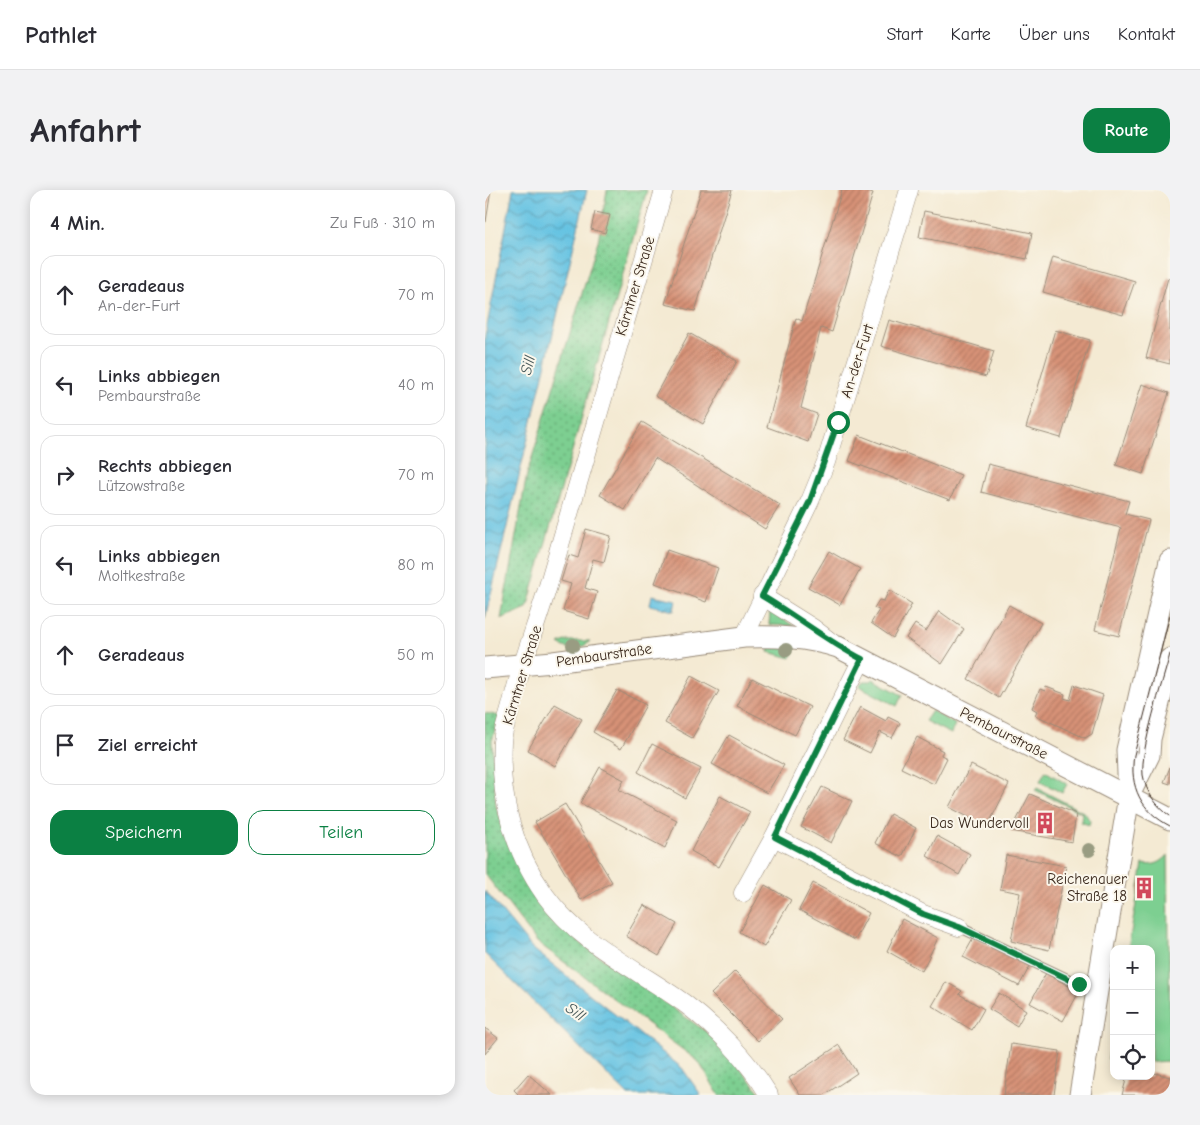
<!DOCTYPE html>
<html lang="de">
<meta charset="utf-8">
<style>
body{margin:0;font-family:"Comic Neue",sans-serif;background:#f2f2f3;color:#2b2b33}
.controls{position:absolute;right:15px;bottom:15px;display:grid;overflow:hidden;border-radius:10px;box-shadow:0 2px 12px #0003}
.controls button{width:45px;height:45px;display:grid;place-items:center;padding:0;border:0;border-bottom:1px solid #e1e1e2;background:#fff;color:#2b2b33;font:25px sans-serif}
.stop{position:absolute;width:15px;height:15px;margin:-11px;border:4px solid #0b8043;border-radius:50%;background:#fff}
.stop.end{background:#0b8043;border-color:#fff;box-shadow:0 1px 5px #0008}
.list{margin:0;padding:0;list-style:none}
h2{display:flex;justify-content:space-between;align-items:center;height:65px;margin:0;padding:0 20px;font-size:21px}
h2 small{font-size:16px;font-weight:400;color:#7c7c81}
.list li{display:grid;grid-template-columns:32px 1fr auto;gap:15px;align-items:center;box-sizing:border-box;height:80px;margin:0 10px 10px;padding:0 10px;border:1px solid #e1e1e2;border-radius:15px}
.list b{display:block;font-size:19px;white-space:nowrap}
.list p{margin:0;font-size:16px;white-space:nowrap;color:#7c7c81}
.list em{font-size:16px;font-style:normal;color:#7c7c81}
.actions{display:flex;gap:10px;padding:15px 20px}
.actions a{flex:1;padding:11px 0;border:1px solid #0b8043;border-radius:15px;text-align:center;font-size:18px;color:#0b8043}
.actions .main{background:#0b8043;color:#fff}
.icon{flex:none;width:28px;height:28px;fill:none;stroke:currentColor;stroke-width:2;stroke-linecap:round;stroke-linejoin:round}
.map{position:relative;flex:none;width:685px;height:905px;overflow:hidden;border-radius:15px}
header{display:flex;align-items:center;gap:30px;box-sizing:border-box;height:70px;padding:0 25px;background:#fff;border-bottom:1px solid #e1e1e2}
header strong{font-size:24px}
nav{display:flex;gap:28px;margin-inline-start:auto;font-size:18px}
.intro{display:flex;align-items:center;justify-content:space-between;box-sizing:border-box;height:120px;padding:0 30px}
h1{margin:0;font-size:35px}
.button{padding:12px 22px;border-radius:15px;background:#0b8043;color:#fff;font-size:18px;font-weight:700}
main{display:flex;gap:30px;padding:0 30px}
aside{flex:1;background:#fff;border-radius:15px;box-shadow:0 2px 12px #0003}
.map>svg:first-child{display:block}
</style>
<header>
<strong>Pathlet</strong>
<nav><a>Start</a><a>Karte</a><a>Über uns</a><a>Kontakt</a></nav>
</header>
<div class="intro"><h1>Anfahrt</h1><a class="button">Route</a></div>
<main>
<aside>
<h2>4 Min.<small>Zu Fuß · 310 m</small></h2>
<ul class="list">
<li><svg class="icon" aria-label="ahead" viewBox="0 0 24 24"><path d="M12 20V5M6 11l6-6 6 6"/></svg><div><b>Geradeaus</b><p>An-der-Furt</p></div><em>70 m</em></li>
<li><svg class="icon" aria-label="left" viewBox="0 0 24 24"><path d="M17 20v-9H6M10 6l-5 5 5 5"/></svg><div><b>Links abbiegen</b><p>Pembaurstraße</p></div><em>40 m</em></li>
<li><svg class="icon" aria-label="right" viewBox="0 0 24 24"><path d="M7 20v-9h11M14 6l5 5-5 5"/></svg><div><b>Rechts abbiegen</b><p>Lützowstraße</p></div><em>70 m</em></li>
<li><svg class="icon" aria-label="left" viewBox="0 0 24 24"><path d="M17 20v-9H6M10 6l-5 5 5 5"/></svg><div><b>Links abbiegen</b><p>Moltkestraße</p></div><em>80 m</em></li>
<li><svg class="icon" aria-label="ahead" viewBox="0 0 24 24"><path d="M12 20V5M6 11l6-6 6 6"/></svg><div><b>Geradeaus</b></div><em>50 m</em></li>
<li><svg class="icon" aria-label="arrive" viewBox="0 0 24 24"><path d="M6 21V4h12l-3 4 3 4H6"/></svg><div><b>Ziel erreicht</b></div></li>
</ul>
<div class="actions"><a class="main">Speichern</a><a>Teilen</a></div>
</aside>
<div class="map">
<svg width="685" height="905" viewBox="0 0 685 905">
<defs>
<pattern id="park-dots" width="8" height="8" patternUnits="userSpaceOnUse" patternTransform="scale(1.25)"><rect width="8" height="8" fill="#7dcf91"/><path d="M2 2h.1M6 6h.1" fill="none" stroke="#68a876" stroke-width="1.8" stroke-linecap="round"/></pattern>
<pattern id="water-waves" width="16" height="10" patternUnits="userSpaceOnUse" patternTransform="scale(1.25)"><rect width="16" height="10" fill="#64c2e2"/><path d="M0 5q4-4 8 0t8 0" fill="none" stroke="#549eb7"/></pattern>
<pattern id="building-hatch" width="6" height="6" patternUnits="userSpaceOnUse" patternTransform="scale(1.25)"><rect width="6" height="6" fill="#d79277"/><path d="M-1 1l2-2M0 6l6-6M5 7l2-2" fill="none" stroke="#b07761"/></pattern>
</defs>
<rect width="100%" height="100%" fill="#fbf7ec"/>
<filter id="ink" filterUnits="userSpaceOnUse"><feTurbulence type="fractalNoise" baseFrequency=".02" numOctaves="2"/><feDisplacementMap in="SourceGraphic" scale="10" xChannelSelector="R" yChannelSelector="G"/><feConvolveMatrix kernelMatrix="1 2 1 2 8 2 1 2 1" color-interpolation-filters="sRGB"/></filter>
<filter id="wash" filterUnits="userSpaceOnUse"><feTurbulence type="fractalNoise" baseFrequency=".0096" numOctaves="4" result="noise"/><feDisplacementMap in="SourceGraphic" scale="20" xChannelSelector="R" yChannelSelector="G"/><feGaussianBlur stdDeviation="1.12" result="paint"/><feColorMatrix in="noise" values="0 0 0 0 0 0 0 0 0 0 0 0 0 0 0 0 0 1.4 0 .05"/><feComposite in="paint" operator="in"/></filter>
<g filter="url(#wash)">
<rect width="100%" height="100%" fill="#f4ead3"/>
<g fill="#7dcf91" stroke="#5c7c58">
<path d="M285,421L309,436L284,435Z"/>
<path d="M80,451H105C95,460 86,462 74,454Z"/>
<path d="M285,457L309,459L306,468L284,462Z"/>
<path d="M388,489L417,505L412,516L374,496L378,491H386Z"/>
<path d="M447,521L470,534L466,544L440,531Z"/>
<path d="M560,581L582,594L577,603L555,591Z"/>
<path d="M552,598L600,623L605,631L604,635L596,632L597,623L550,600Z"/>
<path d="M683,665L685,871L666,872V759H643L658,674C669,676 676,673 683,665Z"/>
<path d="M629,837V871L623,869Z"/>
</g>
<g fill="url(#park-dots)" stroke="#5c7c58">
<path d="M122,0H162L42,418L16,429L42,284L113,51Z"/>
<path d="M0,523L14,526L7,551L11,616L30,666L90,749L230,848L277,905H234L213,871L52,752L0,684Z"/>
</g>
<g fill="url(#water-waves)" stroke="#507680">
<path d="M28,0H102L0,429V146Z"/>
<path d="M167,405L191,410L189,421L165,415Z"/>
<path d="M0,701L47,758L197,878L216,905H143L0,764Z"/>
</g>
<g id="blocks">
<g fill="url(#building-hatch)">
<path d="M0,0H6L1,32H0Z"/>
<path d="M216,0H247L210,121L180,114Z"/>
<path d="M357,0H381L388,3L347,142L336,138L316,218L332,224L323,252L282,237L311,128L317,131Z"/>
<path d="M439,21L547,43L542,69L434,47Z"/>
<path d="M110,22L125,25L120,43L106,39Z"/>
<path d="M568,67L650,91L638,125L558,102Z"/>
<path d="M683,88H685V174L661,168Z"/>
<path d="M404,130L509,161L501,187L396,156Z"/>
<path d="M570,140L605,150L576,248L541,238Z"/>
<path d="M204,143L252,171L218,234L170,206Z"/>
<path d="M657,194L684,203L658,284L631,275Z"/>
<path d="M157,232L295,315L280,339L170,268L140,320L115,305Z"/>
<path d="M374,245L476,285L465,310L364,271Z"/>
<path d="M503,274L644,311L640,324L664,330L634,446L610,440L636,338L496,302Z"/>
<path d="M101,339L126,346L119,372L108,369L100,398L112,402L104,429L78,421L86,394L76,391L84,365L93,368Z"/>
<path d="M182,360L233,378L221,412L170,393Z"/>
<path d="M344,361L375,379L355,415L323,397Z"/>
<path d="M404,400L427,414L408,448L386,433L394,420L389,418L394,410L399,411Z"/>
<path d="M524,415L556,433L514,508L483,489Z"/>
<path d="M454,421L479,439L457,474L421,448L430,434L441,441Z"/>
<path d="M206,486L234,501L207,548L180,533Z"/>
<path d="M267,488L325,517L310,545L252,516Z"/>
<path d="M589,495L618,505L607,544L600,548L550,525L552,521L547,518L555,499L560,501L561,497L580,504L579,508L585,510Z"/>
<path d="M132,500L161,515L136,559L108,542Z"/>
<path d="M70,514L97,529L70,576L43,560Z"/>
<path d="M375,517L401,531L403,527L415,533L407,548L395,542L385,563L358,550Z"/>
<path d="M244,545L299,575L282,603L227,574Z"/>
<path d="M432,547L458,561L456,565L462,568L449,594L416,578Z"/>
<path d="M167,554L216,579L200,608L153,582Z"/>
<path d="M486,575L524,594L502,637L464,617Z"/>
<path d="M115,577L139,590L134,600L192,630L180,658L95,613Z"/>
<path d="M685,577V594L679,592Z"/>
<path d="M337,597L367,611L346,653L316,637Z"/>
<path d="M545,604L591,624L587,652L526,641Z"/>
<path d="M235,606L265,622L234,677L206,661Z"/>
<path d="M80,614L127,692L96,710L50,632Z"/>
<path d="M405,624L431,638L417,667L390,653Z"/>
<path d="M452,646L485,664L474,685L442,666Z"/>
<path d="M521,665L581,676L564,760L526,751L535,703L515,699Z"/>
<path d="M656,690L665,691L662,707L653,705Z"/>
<path d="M328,693L384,723L370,750L314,720Z"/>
<path d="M280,695L306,710L279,757L254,742Z"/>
<path d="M159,715L192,734L174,766L141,746Z"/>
<path d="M417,729L453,748L437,781L402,761Z"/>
<path d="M489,747L545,776L534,796L478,767Z"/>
<path d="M250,781L297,829L273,851L226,804Z"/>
<path d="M561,783L594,802L578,831L545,813Z"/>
<path d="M461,792L477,801L474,804L499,819L487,840L447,816Z"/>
<path d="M514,803L541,820L532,836L504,819Z"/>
<path d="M0,838L13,848L0,864Z"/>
<path d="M526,854L575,861L569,905H519Z"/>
<path d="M354,855L372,883L339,905H315L304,888Z"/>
<path d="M666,882L685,887V905H637L642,886H666Z"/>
<path d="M43,884L67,905H34L29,900Z"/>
</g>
</g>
</g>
<g filter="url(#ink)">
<use href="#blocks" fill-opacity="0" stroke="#988a78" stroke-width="1"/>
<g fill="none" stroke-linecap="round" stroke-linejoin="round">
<g stroke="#988a78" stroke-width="11">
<path id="service" d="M474,737L596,795"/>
</g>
<g stroke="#988a78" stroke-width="19">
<g id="minor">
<path d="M179,0C140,132 101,264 63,396C51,436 36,475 26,516C23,528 18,540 17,552C14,606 28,660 60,705C96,755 151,778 199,813C231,837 263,870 284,905"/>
<path d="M277,406L328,438L350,455"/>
<path d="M259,447L325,311L341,272L424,0"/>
<path d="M289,647L438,724L474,737"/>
<path d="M258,703L289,647L377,469"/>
</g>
</g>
<g stroke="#988a78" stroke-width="23">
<g id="tertiary">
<path d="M0,478L68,472L259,447C292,446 321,447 353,457L685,629"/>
<path d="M645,603L664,565L665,549L685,469"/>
<path d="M595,905L644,606L642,560L685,371"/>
</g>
</g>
<use href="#service" stroke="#fff" stroke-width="9"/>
<use href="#minor" stroke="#fff" stroke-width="18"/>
<use href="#tertiary" stroke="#fff" stroke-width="21"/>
<g stroke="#3b2a1e" stroke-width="1">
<path d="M685,425L649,565C644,597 656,621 685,636"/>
<path d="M685,464C678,492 655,558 658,585C661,602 671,616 685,626"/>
</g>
</g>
<g fill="#999c82">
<circle cx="88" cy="455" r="7"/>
<circle cx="301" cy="460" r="7"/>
<circle cx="604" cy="660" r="7"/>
</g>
</g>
<g fill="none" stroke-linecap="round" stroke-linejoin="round" filter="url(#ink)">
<path stroke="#0b8043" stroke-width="6" d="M353,232L325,311L277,406C311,426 342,451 377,469L290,647L438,724L474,737L594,794"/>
</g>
<defs>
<g id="building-bare" transform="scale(1.725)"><path d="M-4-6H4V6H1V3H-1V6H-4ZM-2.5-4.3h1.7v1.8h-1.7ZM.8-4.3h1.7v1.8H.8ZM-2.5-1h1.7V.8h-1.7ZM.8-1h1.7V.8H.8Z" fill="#d1495b" stroke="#fbf7ec" stroke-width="2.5" paint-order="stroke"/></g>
</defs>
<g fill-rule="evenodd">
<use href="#building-bare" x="560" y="633"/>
<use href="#building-bare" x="659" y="698"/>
</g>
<g text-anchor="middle" stroke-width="4" stroke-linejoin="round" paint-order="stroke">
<g font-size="15" fill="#3b2a1e" stroke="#fbf7ec">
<text transform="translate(150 96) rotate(-73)" y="5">Kärntner Straße</text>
<text transform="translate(372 171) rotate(-72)" y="5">An-der-Furt</text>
<text transform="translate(119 465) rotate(-8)" y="5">Pembaurstraße</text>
<text transform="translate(37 485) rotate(-73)" y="5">Kärntner Straße</text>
<text transform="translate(519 543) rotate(27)" y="5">Pembaurstraße</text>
</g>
<g font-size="15" fill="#3b2a1e" stroke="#fbf7ec" text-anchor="end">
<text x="544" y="638">Das Wundervoll</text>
<text x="642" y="694">Reichenauer<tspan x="642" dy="17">Straße 18</tspan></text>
</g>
<g font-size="16" font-style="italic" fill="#475859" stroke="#fbf7ec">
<text transform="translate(42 175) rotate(-76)" y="6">Sill</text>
<text transform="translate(91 821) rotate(36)" y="6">Sill</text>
</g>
</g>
</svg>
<div class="controls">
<button>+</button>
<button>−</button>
<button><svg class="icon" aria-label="locate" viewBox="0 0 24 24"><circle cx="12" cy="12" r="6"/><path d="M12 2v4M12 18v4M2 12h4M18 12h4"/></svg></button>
</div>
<div class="stop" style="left:353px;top:232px"></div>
<div class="stop end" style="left:594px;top:794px"></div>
</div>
</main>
